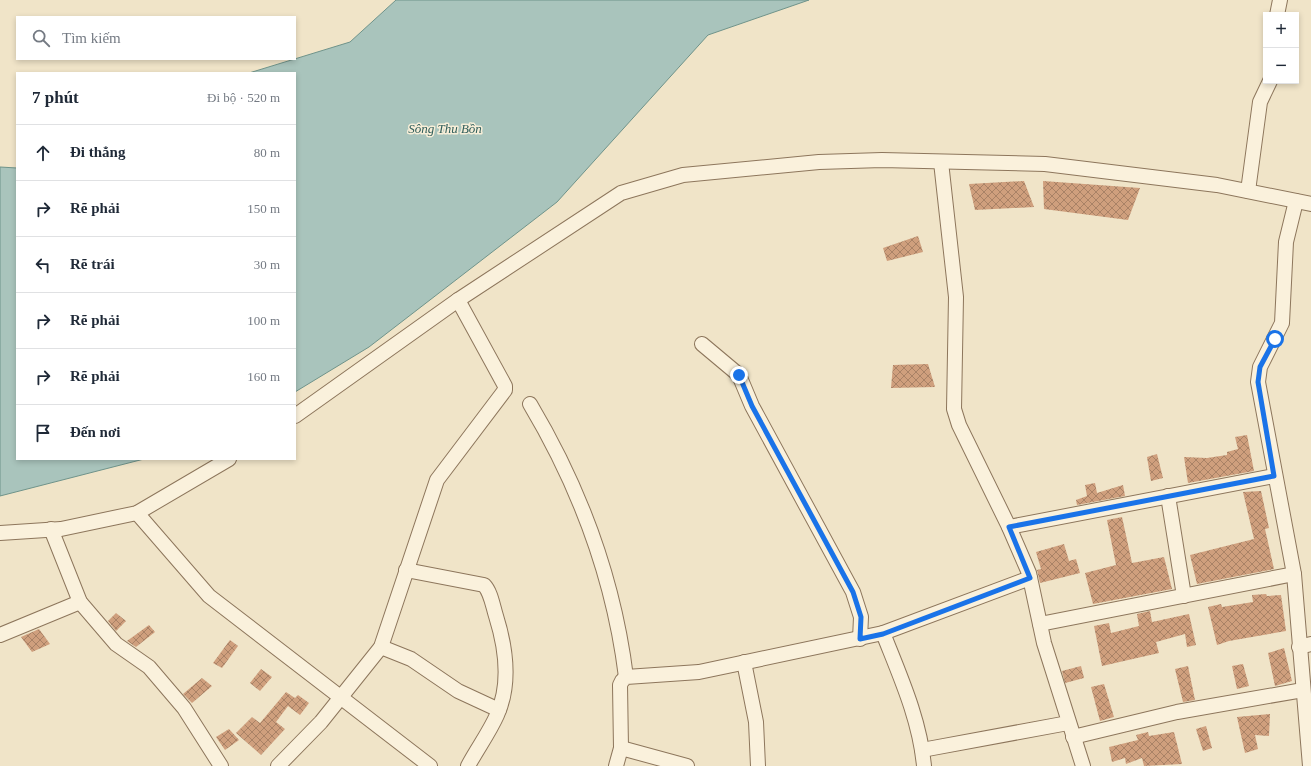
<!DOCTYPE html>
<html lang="vi">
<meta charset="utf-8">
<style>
body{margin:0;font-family:"Times New Roman",serif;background:#f2f2f3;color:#1f2937}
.controls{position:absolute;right:12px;top:12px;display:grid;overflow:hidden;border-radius:0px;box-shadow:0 2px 6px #0003}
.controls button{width:36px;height:36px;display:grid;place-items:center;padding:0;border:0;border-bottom:1px solid #e0e1e3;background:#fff;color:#1f2937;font:20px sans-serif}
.stop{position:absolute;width:12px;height:12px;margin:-9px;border:3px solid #1a73e8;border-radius:50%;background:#fff}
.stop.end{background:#1a73e8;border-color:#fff;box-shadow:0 1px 4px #0008}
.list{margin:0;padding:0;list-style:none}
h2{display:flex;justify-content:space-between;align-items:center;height:52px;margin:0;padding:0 16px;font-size:17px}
h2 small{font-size:13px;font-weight:400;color:#747a83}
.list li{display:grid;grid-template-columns:26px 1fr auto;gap:12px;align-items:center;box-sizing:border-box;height:56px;padding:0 16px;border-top:1px solid #e0e1e3}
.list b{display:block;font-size:15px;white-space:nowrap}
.list em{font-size:13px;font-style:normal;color:#747a83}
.icon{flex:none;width:22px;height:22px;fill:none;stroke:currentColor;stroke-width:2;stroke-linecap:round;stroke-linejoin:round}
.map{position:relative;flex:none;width:1311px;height:766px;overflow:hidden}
.search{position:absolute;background:#fff;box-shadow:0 2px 6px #0003;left:16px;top:16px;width:280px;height:44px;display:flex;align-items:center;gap:10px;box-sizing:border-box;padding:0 14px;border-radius:0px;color:#747a83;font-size:15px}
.panel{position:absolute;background:#fff;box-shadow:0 2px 6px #0003;left:16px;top:72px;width:280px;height:388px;border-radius:0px}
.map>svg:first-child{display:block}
</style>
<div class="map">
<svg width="1311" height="766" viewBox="0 0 1311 766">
<defs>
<pattern id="building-cross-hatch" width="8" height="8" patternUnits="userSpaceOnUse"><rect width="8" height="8" fill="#cf9f7d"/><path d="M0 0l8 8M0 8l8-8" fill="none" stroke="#a98266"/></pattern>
</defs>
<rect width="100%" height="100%" fill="#f0e4c8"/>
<g fill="#a9c4bc" stroke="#6f938a">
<path d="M396,0H809L708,35L557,202L369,347L295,392V73H249L350,42Z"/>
<path d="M0,167L17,168V459H144L0,496Z"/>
</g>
<g fill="url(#building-cross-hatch)">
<path d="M1024,181L1034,207L975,210L969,184Z"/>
<path d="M1043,181L1140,188L1128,220L1044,209Z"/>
<path d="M918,236L923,252L887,261L883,248Z"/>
<path d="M928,364L935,387L891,388L893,365Z"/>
<path d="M1247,435L1254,471L1188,483L1184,457L1207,458L1227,455V452L1238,449L1235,437Z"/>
<path d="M1157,454L1163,478L1151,481L1147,457Z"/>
<path d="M1095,483L1097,493L1123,485L1125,496L1077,505L1076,500L1087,496L1085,485Z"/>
<path d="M1261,491L1269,528L1265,529L1274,569L1197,584L1190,555L1254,539L1243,492Z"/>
<path d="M1122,517L1132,563L1164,557L1172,589L1093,604L1085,573L1116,565L1107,520Z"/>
<path d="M1064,544L1069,561L1076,559L1080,573L1040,583L1037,570L1041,569L1036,552Z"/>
<path d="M1266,594L1267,596L1281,595L1286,631L1229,641L1217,645L1208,607L1221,604L1222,607L1253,602L1252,595Z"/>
<path d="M1150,611L1152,622L1189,614L1196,645L1187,647L1185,634L1156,642L1159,653L1102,666L1094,626L1109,623L1111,633L1139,626L1137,614Z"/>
<path d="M116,613L126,621L116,631L108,621Z"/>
<path d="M149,625L155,632L136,647L127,641Z"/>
<path d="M39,629L50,644L32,652L21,637Z"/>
<path d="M230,640L238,646L222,668L213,663Z"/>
<path d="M1284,648L1292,681L1275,686L1268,653Z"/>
<path d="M1243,664L1249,686L1237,689L1232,666Z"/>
<path d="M1081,666L1084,678L1065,683L1062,671Z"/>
<path d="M1188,666L1195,700L1183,702L1175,669Z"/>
<path d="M261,669L272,677L260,691L250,683Z"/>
<path d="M202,678L212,686L192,703L183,694Z"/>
<path d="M1104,684L1114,717L1100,721L1091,687Z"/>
<path d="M286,692L295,698L298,695L309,703L300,715L288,706L276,722L285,729L261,755L236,733L252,717L260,723Z"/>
<path d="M1270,714L1269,736L1255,735L1258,749L1245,753L1237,717Z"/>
<path d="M1206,726L1212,748L1203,751L1196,729Z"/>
<path d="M229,729L239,740L225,750L216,737Z"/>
<path d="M1148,732L1149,736L1174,732L1182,764L1144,766L1142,758L1126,764L1125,758L1112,762L1109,747L1138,740L1136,735Z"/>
</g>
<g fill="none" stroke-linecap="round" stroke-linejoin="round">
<g stroke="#8d765c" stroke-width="16">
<g id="street">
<path d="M1277,15L1280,0"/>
<path d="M941,162L956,297L954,409L959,425L1009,527L1029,573L1044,643L1083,766"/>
<path d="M1248,191L1260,102L1270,81"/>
<path d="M1296,201L1286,242L1282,323L1260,367L1258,382L1294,574L1310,766"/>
<path d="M702,344L739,375L752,406L853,592L861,617L860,639"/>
<path d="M530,404C580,488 614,580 626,677"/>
<path d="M295,416L458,300L621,193L683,175L819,162L882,160L1045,164L1217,185L1311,204"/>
<path d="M1168,496L1184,596"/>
<path d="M137,513L209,596L430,766"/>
<path d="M1009,527L1274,476"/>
<path d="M51,529L80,602L116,644L149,667L184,708L221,766"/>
<path d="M0,533L61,529L137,513L229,459"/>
<path d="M406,570L484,585C491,592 493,607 496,616C506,648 511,684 497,715C489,733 477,749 468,766"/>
<path d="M1040,624L1294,574"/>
<path d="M883,633C900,676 920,720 924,766"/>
<path d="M0,635L80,602"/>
<path d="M381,647L411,659L458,691L499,710"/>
<path d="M1299,647L1311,644"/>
<path d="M744,662L756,722L758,766"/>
<path d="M1073,737L1177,712L1303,690"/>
<path d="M621,748L687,766"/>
<path d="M922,750L1068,723"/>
<path d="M278,766L321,722L381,647L437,480L505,390V386L458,300"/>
<path d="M616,766L621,748L620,685L622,681L626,677L699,672L883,633L1030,578"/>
</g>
</g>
<use href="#street" stroke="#faf1dc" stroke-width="14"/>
</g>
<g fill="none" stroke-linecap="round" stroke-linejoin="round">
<path stroke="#1a73e8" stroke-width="5" d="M739,375L752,406L853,592L861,617L860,639L883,634L1030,578L1009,527L1274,476L1258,382L1260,367L1275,339"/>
</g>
<g text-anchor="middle" stroke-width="3" stroke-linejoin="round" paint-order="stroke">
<g font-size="13" font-style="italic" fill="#2f5d5a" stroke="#f7eed8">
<text x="445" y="133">Sông Thu Bồn</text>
</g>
</g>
</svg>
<div class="controls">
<button>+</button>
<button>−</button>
</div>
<div class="stop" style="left:1275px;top:339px"></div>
<div class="stop end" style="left:739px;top:375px"></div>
<div class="search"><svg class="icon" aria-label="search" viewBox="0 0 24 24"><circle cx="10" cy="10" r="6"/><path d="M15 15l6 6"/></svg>Tìm kiếm</div>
<section class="panel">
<h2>7 phút<small>Đi bộ · 520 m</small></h2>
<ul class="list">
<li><svg class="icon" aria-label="ahead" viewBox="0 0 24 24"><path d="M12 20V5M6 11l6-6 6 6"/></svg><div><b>Đi thẳng</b></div><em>80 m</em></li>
<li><svg class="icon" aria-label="right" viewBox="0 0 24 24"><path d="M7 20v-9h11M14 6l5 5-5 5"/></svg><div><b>Rẽ phải</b></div><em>150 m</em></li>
<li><svg class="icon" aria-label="left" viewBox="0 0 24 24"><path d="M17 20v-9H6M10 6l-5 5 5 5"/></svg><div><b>Rẽ trái</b></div><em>30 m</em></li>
<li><svg class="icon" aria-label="right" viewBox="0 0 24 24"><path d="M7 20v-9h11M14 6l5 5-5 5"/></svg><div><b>Rẽ phải</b></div><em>100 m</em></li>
<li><svg class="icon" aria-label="right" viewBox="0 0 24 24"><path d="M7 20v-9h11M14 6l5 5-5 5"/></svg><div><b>Rẽ phải</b></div><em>160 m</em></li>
<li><svg class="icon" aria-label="arrive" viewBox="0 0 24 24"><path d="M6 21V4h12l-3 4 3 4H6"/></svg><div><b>Đến nơi</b></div></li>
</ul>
</section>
</div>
